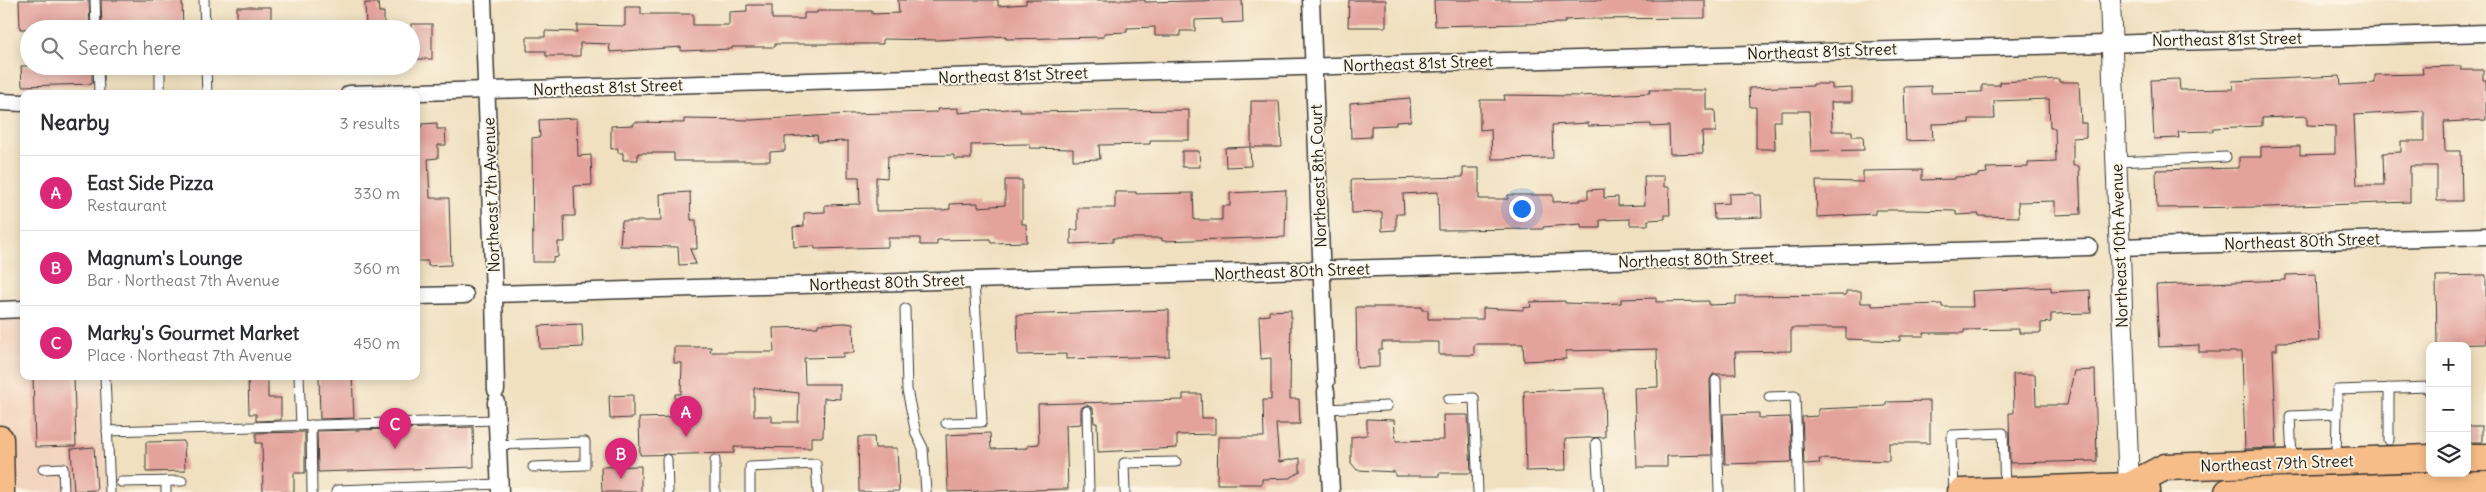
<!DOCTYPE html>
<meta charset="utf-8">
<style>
body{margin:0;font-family:Delius,sans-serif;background:#f7f7f7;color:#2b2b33}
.controls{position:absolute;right:15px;bottom:15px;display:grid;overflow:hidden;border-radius:10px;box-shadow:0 2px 12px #0003}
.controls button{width:45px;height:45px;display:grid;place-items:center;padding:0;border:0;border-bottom:1px solid #e1e1e2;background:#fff;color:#2b2b33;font:25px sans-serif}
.you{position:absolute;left:1521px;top:208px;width:18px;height:18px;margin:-12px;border:4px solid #fff;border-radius:50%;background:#1a73e8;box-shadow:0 0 0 8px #1a73e833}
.badge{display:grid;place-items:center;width:32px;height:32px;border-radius:50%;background:#db2777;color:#fff;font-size:16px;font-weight:700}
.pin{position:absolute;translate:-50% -41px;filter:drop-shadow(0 1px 2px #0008)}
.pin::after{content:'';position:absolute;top:26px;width:18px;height:15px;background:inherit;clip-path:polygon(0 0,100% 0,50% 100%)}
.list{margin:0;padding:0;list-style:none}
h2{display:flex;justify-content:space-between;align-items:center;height:65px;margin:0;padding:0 20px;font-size:21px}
h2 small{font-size:16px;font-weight:400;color:#7c7c81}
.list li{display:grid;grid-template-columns:32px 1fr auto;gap:15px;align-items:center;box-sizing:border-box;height:75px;padding:0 20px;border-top:1px solid #e1e1e2}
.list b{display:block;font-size:19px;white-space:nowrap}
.list p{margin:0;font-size:16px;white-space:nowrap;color:#7c7c81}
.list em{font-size:16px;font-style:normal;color:#7c7c81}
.icon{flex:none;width:28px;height:28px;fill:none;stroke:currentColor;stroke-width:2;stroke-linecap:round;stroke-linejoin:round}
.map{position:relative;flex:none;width:2486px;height:492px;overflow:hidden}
.search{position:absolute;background:#fff;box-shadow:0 2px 12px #0003;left:20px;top:20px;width:400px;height:55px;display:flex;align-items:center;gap:12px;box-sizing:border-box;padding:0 18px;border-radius:28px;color:#7c7c81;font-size:19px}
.panel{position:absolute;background:#fff;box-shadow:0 2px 12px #0003;left:20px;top:90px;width:400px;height:290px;border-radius:10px}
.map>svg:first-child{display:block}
</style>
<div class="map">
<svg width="2486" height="492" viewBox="0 0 2486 492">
<rect width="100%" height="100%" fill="#fcf5e5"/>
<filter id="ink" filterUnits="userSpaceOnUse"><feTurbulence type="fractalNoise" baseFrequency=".02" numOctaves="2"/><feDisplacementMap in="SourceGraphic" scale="10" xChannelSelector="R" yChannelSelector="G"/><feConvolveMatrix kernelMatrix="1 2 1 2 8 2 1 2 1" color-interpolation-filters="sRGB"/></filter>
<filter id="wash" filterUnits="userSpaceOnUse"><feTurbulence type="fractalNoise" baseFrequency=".0096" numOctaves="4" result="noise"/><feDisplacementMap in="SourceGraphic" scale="20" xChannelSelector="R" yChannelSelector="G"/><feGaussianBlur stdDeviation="1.12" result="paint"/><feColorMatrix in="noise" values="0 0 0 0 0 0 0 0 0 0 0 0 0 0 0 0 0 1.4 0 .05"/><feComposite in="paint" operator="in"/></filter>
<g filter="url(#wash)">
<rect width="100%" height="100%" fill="#f0e0c0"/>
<path fill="#f3d4bf" d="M24,319V376H100L105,492H0V320Z"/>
<g id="blocks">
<g fill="#e3a39c" fill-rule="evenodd">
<path d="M19,0H89L90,29H20Z"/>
<path d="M101,0H182L183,29H102Z"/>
<path d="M898,0H998V6L1026,4V0H1145V2L1242,0L1243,22L1222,23V19L1195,20V31H1180V36H1155V27L1127,28V32L1104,33V37L1006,39V36L938,40L883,39V44H775V47H732V49L681,51V47L610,52L609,44L580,43V56H546V51H527V37H545V31L577,32V25L625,26V7H641V14H693V25H729V12L747,11V5H772V19H804V13H817V11H872V14L899,13Z"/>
<path d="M1349,0H1386V27H1348Z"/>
<path d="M1434,0H1705V18L1584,19L1565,20V23L1435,26Z"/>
<path d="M365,3H378L379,12H384V29H366Z"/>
<rect x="237" y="7" width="34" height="22"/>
<rect x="411" y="24" width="21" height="35"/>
<path d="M21,66H92V84L22,86Z"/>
<path d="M2461,66V70H2483V80H2486V120L2444,122L2445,151H2461L2462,201H2437V166H2410V202L2268,207L2157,208L2156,170L2239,168V157H2261V147L2300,146V155L2335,154V126L2307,125V116L2262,118V126L2213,128V131L2178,132L2179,138L2154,139L2151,80L2179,79L2180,90L2233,89L2232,81L2340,76L2341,85L2375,83V75L2423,74L2422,67ZM2424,111V141H2401V152L2383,153L2384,185H2357L2354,115Z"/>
<path d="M2059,79V82H2079L2081,123H2086V137L2073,138V166H2079L2081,214L2055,215V201L2018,202L2019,217L1979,216V214L1956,215V211L1909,210H1875V214L1817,217L1816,181L1863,182V171L1922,170V180L1955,179V177L1978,176V174L1987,173L1986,168L2028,167V163L2056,162L2055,128H2050L2049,99L1994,101L1995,119H1969V123L1932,124L1933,140L1906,141L1904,87L1931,86V93L1982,92V85H2000V82Z"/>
<path d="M1813,84H1832V89L1852,88V102H1831L1832,131H1852V136H1863L1864,150L1811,151L1809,111H1781V121H1774L1775,149H1756V107H1750L1749,88L1813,86Z"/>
<path d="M1649,90H1706V110H1715L1716,132H1702L1703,153L1670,154L1669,126L1651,127V124L1588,126V123L1552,125L1553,158L1492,159L1491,129L1480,130V100H1505L1504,95L1578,96L1650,93Z"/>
<path d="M1410,98L1411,121L1396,122V125L1371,126V137L1351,138L1350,103Z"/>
<path d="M1251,101H1279L1282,147H1251Z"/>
<path d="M958,108V113L1020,108V112L1189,110V140H1150V144L1099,145L1100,159L1073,160V149L1030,148L1029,144L971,145V159H954V155L888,156L887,178L876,177V211L944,210L950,209V204L978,203V207L1005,205V180H1022V224H1026L1027,242L991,243L990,239L937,240V245H920V238H888V247L815,249V246L794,247L793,227L804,226V213L825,212V205L860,204L859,177H848V141L818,142L817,135L785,137V151L770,152V161H674V153H638V160H623V153H618V148L611,149V126L634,125V122L684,123V119L752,120L848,114L938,112L937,109Z"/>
<path d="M577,118L578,156L591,155L592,185L574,186L575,216H564L565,242H558V257L553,258V262H533L532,138L540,137L539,120Z"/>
<path d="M437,123V129H445L446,145H438V158L428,159L430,198H449L451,265L428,266V261H416V128L422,127V124Z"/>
<path d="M1250,147L1251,166L1226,167L1225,148Z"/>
<path d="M1182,151H1199L1200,167H1182Z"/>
<path d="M1463,168H1479V199H1508V195H1553V202L1580,201V199H1588V190L1604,189V198L1618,197V206L1645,205L1644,176H1664V187H1669L1670,215H1665V219L1648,220V225H1630V219L1600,220V228H1581V224L1543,227V229L1439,230L1438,192L1403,194L1404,214H1396V230L1382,231V212L1352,213L1351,180L1463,177Z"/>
<path d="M1286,190L1285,237L1162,241V238H1113V242L1071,244V230H1078V208H1115V192H1136V194L1193,193L1194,220H1222V206H1230V193Z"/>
<path d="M690,192L691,220H696L697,249H690L696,264L679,265L678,247L620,246L622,221H661L660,194Z"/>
<path d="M1754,193V195H1761L1762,217L1714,219L1713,204L1729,203V194Z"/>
<path d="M2316,274L2319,341L2277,342V350H2273L2277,448L2245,449L2242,352H2199V345L2159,347L2156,285L2286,280V275Z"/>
<path d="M2486,275V344L2437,345L2436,276Z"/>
<path d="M2051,287V292L2090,290L2091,313L2051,314V322L2041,323V333H2019V329L1964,330V333H1924V336H1900V341L1846,339V328H1791V351L1735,352L1736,374H1713L1710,380L1712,455L1667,456V467H1637L1634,388L1658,387L1657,349L1566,351V359L1524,361L1523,344H1474V355H1439V342H1382V349H1379V367L1357,368L1356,307H1422V310H1428V319H1483V308L1523,310V308L1531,307L1530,302L1565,301V303L1594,304L1621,303V299L1656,298V302L1709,301V305L1736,304V296L1846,295V291H1861V303H1872V306L1942,304V307H1973L1972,291Z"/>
<path d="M1169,310V356L1066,359V354L1018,355L1017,315Z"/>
<path d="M1291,310L1290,399H1299L1300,424H1276L1279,462L1300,458V472L1290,478L1262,479V484H1217L1218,437H1264L1263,400H1271V358L1261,359L1259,316L1269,315V311Z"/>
<path d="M845,323L853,324L854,353H843V357L804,358L805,384H840V399L824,398L823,437H811V448L734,447V453L640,455L639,418L675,417V394H681L682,363H674V347H711L710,352H774L773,328L818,327V324ZM754,388L799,393L798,422H772V416H754Z"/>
<path d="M582,324L583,347L540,349L539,326Z"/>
<path d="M2095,370L2097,461L2010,463L2009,413H2014L2013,374H2035L2036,405H2067L2074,371Z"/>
<path d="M33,376H74L76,446L35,447Z"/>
<path d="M248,376H268V398H281V420L256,421V414H249Z"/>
<path d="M319,376H352L354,418L320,419Z"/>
<path d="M1604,388L1605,437L1565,439L1566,470L1526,471L1524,391Z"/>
<path d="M1183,394H1201L1202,418H1215V434L1177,435V448L1098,452L1097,423H1094L1093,408L1086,405L1081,408V424L1066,425L1068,489L948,492L946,435L990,433L991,449L1028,448V445L1039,444L1038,404L1183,400Z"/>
<path d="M633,395V418L610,419L609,396Z"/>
<path d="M1930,401V443H1889V461L1819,459L1820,463L1804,464L1802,417L1818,416V409L1886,406V402Z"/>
<path d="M1759,413V418L1790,417L1792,462L1725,464L1723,414Z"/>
<path d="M1443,415H1468L1471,473H1439V476H1395V472L1357,470L1351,463V437L1367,435V419L1394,420L1396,441L1444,440Z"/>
<rect x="2467" y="426" width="15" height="16"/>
<path d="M473,427L474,467L318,472L317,431Z"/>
<path d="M305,432V473H294V492H263L262,443H256V433Z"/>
<path d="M858,437H874L875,448H897L899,491L859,492Z"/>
<path d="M184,441L185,471L146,472V442Z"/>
<path d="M94,447L97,490L74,491L71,449Z"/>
<path d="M641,466V492H602L601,467Z"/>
</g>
</g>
</g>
<g filter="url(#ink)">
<use href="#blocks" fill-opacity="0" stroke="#3c3935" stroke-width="1"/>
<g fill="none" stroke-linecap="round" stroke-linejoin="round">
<g stroke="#3c3935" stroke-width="11">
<g id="service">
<path d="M95,0L96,29"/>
<path d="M204,0L205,29"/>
<path d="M98,66L99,94"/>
<path d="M206,66L207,94"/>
<path d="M160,73V94"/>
<path d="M2116,162L2226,157"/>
<path d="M905,309L907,390L916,434L923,448L926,492"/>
<path d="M105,376L110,492"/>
<path d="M299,376L301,426"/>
<path d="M1716,380L1719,492"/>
<path d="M2389,388V440"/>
<path d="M1769,397L1795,396L1799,492"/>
<path d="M1448,399L1474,398L1478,492"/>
<path d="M1327,409L1387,406"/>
<path d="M1087,411L1089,492"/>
<path d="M2337,414V390L2429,387L2430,394"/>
<path d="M946,423L982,422L974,280"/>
<path d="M311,425L312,492"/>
<path d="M107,431L497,420"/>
<path d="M1596,443L1599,492"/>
<path d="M497,445L585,442V465L533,467"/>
<path d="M667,459L668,492"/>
<path d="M715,460V492"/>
<path d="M2292,460L2290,416L2337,414L2336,458"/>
<path d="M43,469L63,468L64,492"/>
<path d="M121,482L182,481"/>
<path d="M166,492V481"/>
<path d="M336,492L337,490L500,484"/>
<path d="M750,492V467L816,464L818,492"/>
<path d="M1125,492L1124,463L1176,462"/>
<path d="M1954,492L1952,435L2003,433L2005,490"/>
</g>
</g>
<g stroke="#3c3935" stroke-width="19">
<g id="minor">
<path d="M483,0L494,294L496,390"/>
<path d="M1311,0L1326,382"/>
<path d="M349,94L2486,33"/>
<path d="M0,102L24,103"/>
<path d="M2119,247L2486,236"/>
<path d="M494,294L2089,247"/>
<path d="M416,296L465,295"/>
<path d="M0,310L24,309"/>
<path d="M1326,391L1331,492"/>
<path d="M496,402L500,492"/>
</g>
</g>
<g stroke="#3c3935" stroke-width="22">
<path id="tertiary" d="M2110,0L2129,486"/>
</g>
<g stroke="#3c3935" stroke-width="29">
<g id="primary">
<path d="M0,439L1,492"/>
<path d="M2467,457H2486"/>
<path d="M2129,486L2165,467L2430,458"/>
<path d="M1961,492L2129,486L2147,490"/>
<path d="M2228,492L2486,484"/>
</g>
</g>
<use href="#service" stroke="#fff" stroke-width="9"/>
<use href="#minor" stroke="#fff" stroke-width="16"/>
<use href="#tertiary" stroke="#fff" stroke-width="20"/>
<use href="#primary" stroke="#f7bd88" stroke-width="26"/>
</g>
</g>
<g text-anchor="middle" stroke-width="4" stroke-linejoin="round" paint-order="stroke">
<g font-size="16" fill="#1c1c1c" stroke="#fcf5e5">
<text transform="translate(2227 39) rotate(-1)" y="6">Northeast 81st Street</text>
<text transform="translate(1822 51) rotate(-2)" y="6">Northeast 81st Street</text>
<text transform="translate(1418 63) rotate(-2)" y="6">Northeast 81st Street</text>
<text transform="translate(1013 75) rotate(-2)" y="6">Northeast 81st Street</text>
<text transform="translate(608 87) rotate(-2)" y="6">Northeast 81st Street</text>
<text transform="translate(1318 176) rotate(-92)" y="6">Northeast 8th Court</text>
<text transform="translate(491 195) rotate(-92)" y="6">Northeast 7th Avenue</text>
<text transform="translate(2302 241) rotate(-2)" y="6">Northeast 80th Street</text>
<text transform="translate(2119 246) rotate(-92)" y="6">Northeast 10th Avenue</text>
<text transform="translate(1696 259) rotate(-2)" y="6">Northeast 80th Street</text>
<text transform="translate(1292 271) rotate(-2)" y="6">Northeast 80th Street</text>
<text transform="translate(887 282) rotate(-2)" y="6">Northeast 80th Street</text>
<text transform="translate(2277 463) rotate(-2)" y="6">Northeast 79th Street</text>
</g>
</g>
</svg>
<div class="controls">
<button>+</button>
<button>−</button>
<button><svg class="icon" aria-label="layers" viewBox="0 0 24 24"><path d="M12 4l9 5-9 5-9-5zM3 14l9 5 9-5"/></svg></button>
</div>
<div class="you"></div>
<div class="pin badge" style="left:686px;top:437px">A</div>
<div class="pin badge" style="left:621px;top:479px">B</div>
<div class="pin badge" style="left:395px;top:449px">C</div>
<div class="search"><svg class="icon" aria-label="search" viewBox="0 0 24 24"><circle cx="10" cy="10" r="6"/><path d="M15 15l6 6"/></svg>Search here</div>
<section class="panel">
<h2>Nearby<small>3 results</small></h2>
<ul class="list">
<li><span class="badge">A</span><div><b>East Side Pizza</b><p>Restaurant</p></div><em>330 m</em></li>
<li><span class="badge">B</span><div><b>Magnum's Lounge</b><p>Bar · Northeast 7th Avenue</p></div><em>360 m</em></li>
<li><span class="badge">C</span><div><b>Marky's Gourmet Market</b><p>Place · Northeast 7th Avenue</p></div><em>450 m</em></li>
</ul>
</section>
</div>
